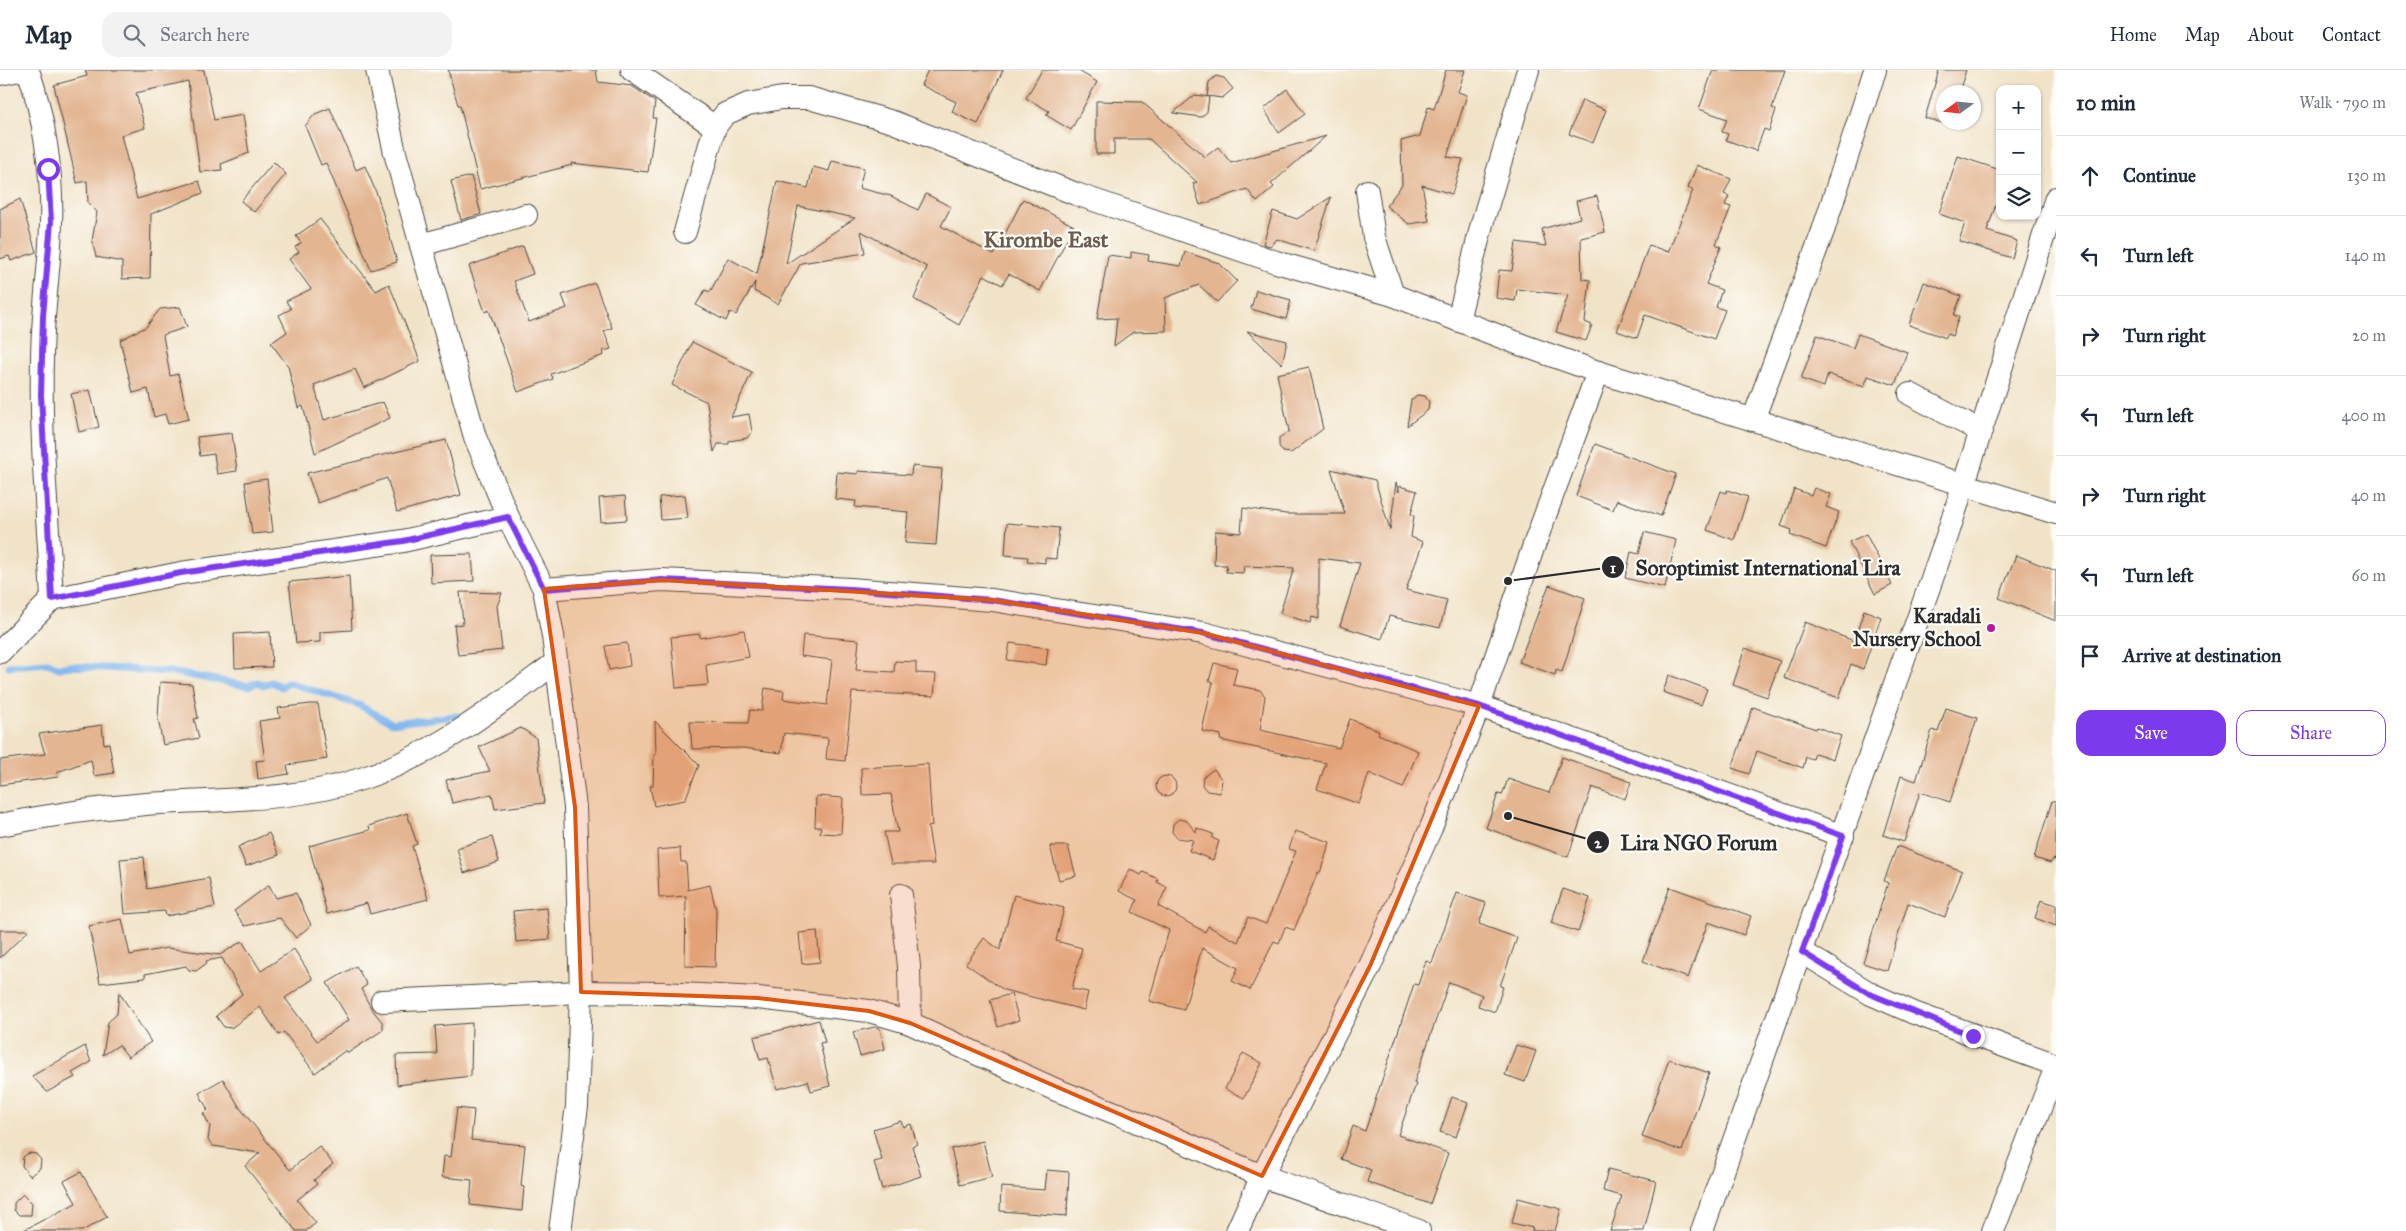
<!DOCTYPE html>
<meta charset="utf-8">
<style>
body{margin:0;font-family:"IM FELL Great Primer",serif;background:#f2f2f3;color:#1f2937}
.controls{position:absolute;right:15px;top:15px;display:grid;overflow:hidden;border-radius:10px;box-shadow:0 1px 4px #0004}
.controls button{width:45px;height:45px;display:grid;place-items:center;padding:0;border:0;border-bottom:1px solid #e0e1e3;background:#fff;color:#1f2937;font:25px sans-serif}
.compass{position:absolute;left:1936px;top:15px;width:45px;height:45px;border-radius:50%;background:#fff;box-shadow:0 1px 4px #0004;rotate:255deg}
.stop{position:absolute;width:15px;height:15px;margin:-11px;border:4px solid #7c3aed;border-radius:50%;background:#fff}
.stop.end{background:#7c3aed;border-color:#fff;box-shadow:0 1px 5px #0008}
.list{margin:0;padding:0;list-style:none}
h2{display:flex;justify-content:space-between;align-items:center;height:65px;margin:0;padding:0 20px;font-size:21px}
h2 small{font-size:16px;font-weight:400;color:#747a83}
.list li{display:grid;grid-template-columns:32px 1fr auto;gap:15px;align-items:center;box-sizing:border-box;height:80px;padding:0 20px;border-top:1px solid #e0e1e3}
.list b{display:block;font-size:19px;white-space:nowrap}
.list em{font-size:16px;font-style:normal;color:#747a83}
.actions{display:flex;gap:10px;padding:15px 20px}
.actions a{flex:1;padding:11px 0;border:1px solid #7c3aed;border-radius:15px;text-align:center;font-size:18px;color:#7c3aed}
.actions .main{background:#7c3aed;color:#fff}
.icon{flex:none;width:28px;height:28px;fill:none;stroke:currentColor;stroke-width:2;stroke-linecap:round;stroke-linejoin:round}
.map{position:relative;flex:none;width:2056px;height:1161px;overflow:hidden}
header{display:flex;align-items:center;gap:30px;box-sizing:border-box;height:70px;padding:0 25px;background:#fff;border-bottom:1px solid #e0e1e3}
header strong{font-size:24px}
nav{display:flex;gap:28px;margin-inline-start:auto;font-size:18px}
.search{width:350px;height:45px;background:#f2f2f3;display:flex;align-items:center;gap:12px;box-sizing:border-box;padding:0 18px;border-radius:15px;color:#747a83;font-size:19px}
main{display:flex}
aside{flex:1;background:#fff}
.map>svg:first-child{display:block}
</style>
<header>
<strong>Map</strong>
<div class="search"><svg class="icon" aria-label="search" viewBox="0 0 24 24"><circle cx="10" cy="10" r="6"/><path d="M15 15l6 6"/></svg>Search here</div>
<nav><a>Home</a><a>Map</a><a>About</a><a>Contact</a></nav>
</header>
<main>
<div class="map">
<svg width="2056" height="1161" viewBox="0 0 2056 1161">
<rect width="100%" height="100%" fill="#fdfcf7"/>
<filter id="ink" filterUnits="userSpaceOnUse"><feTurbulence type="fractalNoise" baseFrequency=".02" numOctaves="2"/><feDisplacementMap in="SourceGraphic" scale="10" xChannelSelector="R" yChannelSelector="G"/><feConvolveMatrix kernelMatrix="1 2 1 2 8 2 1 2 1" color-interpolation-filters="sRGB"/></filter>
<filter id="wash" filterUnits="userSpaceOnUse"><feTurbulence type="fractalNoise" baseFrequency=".0096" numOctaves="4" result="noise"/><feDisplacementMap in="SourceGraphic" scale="20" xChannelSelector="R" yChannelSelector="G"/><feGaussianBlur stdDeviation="1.12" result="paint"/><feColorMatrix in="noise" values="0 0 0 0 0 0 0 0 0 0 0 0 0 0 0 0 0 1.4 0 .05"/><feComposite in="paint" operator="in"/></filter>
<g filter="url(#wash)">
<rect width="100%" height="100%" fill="#f1e3c7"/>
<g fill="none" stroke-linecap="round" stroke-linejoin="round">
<path stroke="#7eb6ee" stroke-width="7" d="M9,596L48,593L59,598L69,596L171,602L248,616L258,612L263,615L271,612L282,617L287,612L359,635L392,653L457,646"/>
</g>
<g id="blocks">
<g fill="#e3b591" fill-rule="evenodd">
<path d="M85,0H204L214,50L243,45L249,83L221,94L222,100L200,102L188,11L136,23L145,58L121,65L137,129L199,111L203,123L151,144L150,208L122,209V192L96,187L92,171L97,142L88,133L87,111L77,113L54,15L87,6Z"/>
<path d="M448,0H596L598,12L632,16L655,32L653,48H656L648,102L571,93L572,95L480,119L460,35H458Z"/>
<path d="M928,0H1003L978,54L952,42L956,32L921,15Z"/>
<path d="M1042,0H1077L1097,12L1071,60L1046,45L1049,41L1026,28Z"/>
<path d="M1446,0H1465L1458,22L1467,25L1447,87L1463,89L1452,124L1422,115L1429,151L1409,154L1386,136L1402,115L1401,71L1420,66L1428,37L1434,39Z"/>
<path d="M1713,0H1785L1772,38L1776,40L1769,61L1764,59L1756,81L1726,70L1728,64L1722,62L1727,49L1699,39Z"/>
<path d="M1939,0H1966L1959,22H1944V52H1950L1949,55L1925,48Z"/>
<path d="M1216,6L1224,8L1233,19L1222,28L1207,26L1209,12Z"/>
<path d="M1287,19L1305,44L1279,63L1264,39Z"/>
<path d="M1195,25L1209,27L1207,42L1201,47L1173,43Z"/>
<path d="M1582,30L1606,40L1593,73L1569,64Z"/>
<path d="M1096,31L1142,32L1205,87L1218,77L1231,93L1326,66L1271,114L1274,117L1257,132L1247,119L1200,135L1193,113L1197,112L1149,69H1114V84H1096Z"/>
<path d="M330,38L356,100L365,96L378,127L397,192L371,200L326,93L321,95L305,56L315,44Z"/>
<path d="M1958,86L2000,100V122L1987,161L2017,171L2012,188L1959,171L1965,153L1939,144Z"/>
<path d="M832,91L864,98L859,118L891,126L918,140L926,124L951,137L941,156L994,185L1023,129L1074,156L1040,221L1009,204L1002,215L984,205L959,255L914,229L927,197L861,161L865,183L801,193L778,234L754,221L755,212L736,245L730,242L726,251L696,235L705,220L710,222L728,188L757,204L777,111L808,118L813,97L829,101ZM798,136L855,148L786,194Z"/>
<path d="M274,92L286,104L254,142L241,131Z"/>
<path d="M1697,95L1731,109L1724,124L1729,126L1725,135L1731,137L1716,174L1721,177L1706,214L1722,220L1716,237L1725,240L1714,269L1645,245L1637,268L1617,261L1649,175L1668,182L1693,120L1688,118Z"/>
<path d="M471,106L481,144L461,150L451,111Z"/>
<path d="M1597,126L1605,162L1581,168L1582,209L1590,210L1585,252L1592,255L1586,271L1556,262L1568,225L1517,219L1515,231L1496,228L1499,200L1512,201L1516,172L1546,176L1542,159L1580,148L1576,131Z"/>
<path d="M1331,127L1314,181L1277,169L1270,176L1263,174L1273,141L1297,149Z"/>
<path d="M20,129L36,182L11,191L9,186L0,189V139Z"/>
<path d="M320,149L376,221L389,214L420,291L364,318L355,299L314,315L324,350L383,332L390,348L315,383L303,336L298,338L288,296L271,273L287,262L279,245L291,239L286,231L311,219L289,189L299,182L295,177L301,173L296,166Z"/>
<path d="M523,176L533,204L514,211L529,252L567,238L562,225L595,213L612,258L604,261L611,279L603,281L604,285L551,304L553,309L518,322L489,240L485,242L469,196Z"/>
<path d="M1131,182L1149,185L1148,191L1181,196L1185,182L1219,193L1237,211L1217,232L1199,215L1165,228L1166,261L1133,262L1114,276L1117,248L1097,249L1108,185L1131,188Z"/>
<path d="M1924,212L1961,226L1954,245L1959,247L1952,266L1947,264L1946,268L1909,255Z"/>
<path d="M1256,220L1291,230L1286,249L1251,239Z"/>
<path d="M180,237L187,257L163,265L170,306L178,304L189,349L168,354L165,344L154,347L148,319L133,323L120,270L146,257L160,239Z"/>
<path d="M1247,261L1287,271L1282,294Z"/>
<path d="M1858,264L1907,282L1895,315L1868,306L1864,317L1828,304L1824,317L1801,309L1817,265L1853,278Z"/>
<path d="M692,272L752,302L731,347L749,344L752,362L747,368L729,371V374H718L714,382L707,332L672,315Z"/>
<path d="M1309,297L1323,359L1291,383L1283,382L1279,376V368L1289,361L1277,304Z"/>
<path d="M90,320L99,357L79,362L71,324Z"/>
<path d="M1417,325L1425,326L1429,332L1428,340L1407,356L1411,330Z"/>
<path d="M232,363L237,401L217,404L214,384L200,386L197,367Z"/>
<path d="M446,370L461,425L397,442L387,408L318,433L307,403Z"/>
<path d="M1595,374L1676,404L1661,446L1617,430L1613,440L1576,426Z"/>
<path d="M912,396L942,399L936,475L905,473L908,442L855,437L856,431L835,429L837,402L858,404V401L911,405Z"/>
<path d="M1331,399L1375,410L1390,460L1396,413L1399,422V416L1417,421L1411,444L1414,446L1411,467L1423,472L1406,520L1447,530L1440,558L1389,546L1382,569L1340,556L1360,493L1319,488V549L1312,547L1310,553L1280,543L1294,498L1244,496L1243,503L1226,502L1227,495H1214L1215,461L1241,463L1243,438L1286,444H1345Z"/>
<path d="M267,409L273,462L252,464L245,412Z"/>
<path d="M1814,418L1831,424L1826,437L1839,442L1826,478L1790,465L1792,460L1781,456L1794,419L1811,425Z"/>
<path d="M1727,420L1748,427L1734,470L1707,460L1721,421L1726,423Z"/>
<path d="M685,425L688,448L661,450L659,427Z"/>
<path d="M625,426L627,450L601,452L599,428Z"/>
<path d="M1007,453L1059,458L1056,489L1045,488V493L1027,491L1028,487L1005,485Z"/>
<path d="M1644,462L1676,470L1665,518L1625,508L1631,482L1639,484Z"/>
<path d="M1866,464L1892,515L1875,524L1849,472Z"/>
<path d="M472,484L474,511L431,513L430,485Z"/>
<path d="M2016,485L2056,501V551L1999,528Z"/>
<path d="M349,506L352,560L320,562V572L296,573L289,512Z"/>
<path d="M1549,515L1585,528L1562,602L1556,600L1555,605L1519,592Z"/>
<path d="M460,522L502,523L497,536L502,580L458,585L454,555L463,554Z"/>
<path d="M1864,540L1881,547L1863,599L1851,594L1839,628L1784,608L1805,552L1854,571Z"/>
<path d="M744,560L749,587L706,595L708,615L676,618L671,567L700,564V568Z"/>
<path d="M270,562L272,597L235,598L234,564Z"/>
<path d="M803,565L859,570L856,600L894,602L895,591L916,592V603L936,604L934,626L852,622L845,691L826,689L828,668L784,663L781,683L744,678L692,679L690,652L748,653L750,640L762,641L765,618L784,621L783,629L827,635L832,590L801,586Z"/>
<path d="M627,573L630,596L609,600L605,576Z"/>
<path d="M1010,573L1048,578L1046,595L1007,590Z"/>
<path d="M1745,578L1780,591L1767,627L1733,615Z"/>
<path d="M1214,593L1237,598L1233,615L1260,620L1265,626L1260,660L1339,678L1350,649L1379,661L1378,664L1418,681L1403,718L1369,703L1359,734L1317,719L1326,693L1220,670L1221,665L1202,661L1213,612L1209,611Z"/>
<path d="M1669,605L1707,619L1701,635L1663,622Z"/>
<path d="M160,612L192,614L198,648L194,649L199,668L163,675L158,648Z"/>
<path d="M310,634H318L327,689L287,695L289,704L258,709L256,691L265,690L259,651L280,648L278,638Z"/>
<path d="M1753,637L1816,659L1817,657L1841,666L1833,689L1815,683L1813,689L1806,687L1803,698L1757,681L1749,704L1732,698Z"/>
<path d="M1946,638L1977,648L1950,732L1920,722L1904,772L1883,765L1901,706L1916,711L1932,660L1938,662Z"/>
<path d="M655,651L699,695L685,730L654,736L650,716H653L654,685H656Z"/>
<path d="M102,655L104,674L109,673L114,703L94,706L91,690L57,702L58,707L0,715V690L45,684L39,664Z"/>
<path d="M521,658L536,668L544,733L495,739L492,724L452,733L446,710L490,701L479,677Z"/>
<path d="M1562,687L1631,712L1625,729L1592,717L1568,787L1486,758L1498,724L1502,725L1508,709L1549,723Z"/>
<path d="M928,694L932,756L928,757L934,794H891L884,762H898L891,724L862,725L861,698Z"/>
<path d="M1214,699L1222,710L1220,723L1207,721L1202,715L1203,707Z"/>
<circle cx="1166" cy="716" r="10"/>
<path d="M816,726L843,728L841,764L820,763L821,757H815Z"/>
<path d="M2052,731H2056V790L2053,789L2051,793L2034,788Z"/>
<path d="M407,743L417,774L412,776L428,829L370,844L367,833L327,844L309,776L370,760L369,756Z"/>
<path d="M1179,749L1187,751L1196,762L1197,758L1213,764L1212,768L1219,771L1213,790L1189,781L1193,770L1177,768L1172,762L1173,754Z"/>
<path d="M1295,761L1330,772L1320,803L1318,802L1294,860L1285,857L1279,873L1274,871L1250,920L1232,911L1238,898L1202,878L1184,940L1149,931L1169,860L1132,842L1137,830L1119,821L1130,799L1141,805L1143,802L1158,809L1157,812L1167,817L1158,836L1205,862L1208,856L1238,872L1248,847L1266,854L1296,781L1289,779Z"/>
<path d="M269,763L279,785L246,796L238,777Z"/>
<path d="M492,767L499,792L464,803L457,778Z"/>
<path d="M1050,776H1068L1076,806L1059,810Z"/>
<path d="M1897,776L1962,801L1945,847L1908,833L1887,901L1863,893L1888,813L1884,811Z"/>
<path d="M680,778L681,792H686L688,820L710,815L716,840L715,897L685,896L686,826L659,828L657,780Z"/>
<path d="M144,787L147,819L209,808L215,837L166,846L165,841L125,844L120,789Z"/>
<path d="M269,815L276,828L296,823L311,855L296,868L280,848L245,856L234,841Z"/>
<path d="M1670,817L1751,846L1744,865L1708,852L1688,908L1643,891Z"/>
<path d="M1563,819L1590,828L1578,862L1551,853Z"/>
<path d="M1457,823L1486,833L1479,854L1517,868L1500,916L1503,917L1495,942L1478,936L1482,925L1449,912L1414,1013L1416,1014L1398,1065L1448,1083L1430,1134L1367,1112L1371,1100L1341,1089L1353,1056L1365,1061L1414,914L1418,915L1426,891L1432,893Z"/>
<path d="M1014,825L1064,838L1056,871L1082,878L1072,919L1088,922L1084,940L1004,920L966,894L984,868L1000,880Z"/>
<path d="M2041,830L2056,835V856L2035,848Z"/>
<path d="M547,838L550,869L516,872L513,841Z"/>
<path d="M122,849L130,885L167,878L220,885L242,871L261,901L294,879L313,909L285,928L317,971L349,950L327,913L356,896L367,915L361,919L371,938L383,953V960L348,983L346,980L315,1003L284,962L279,965L260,937L231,958L224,957L216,946L242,924L222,888L206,891L207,893L196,901L189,900L186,896L145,904V908L100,913L89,856Z"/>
<path d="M0,860H29L0,888Z"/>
<path d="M817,861L820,892L802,894L799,863Z"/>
<path d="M119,922L151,972L128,987L119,975L103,985L108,952L117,944Z"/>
<path d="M1011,924L1019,950L998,957L990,930Z"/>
<path d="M819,950L825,972L820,973L830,1016L811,1021L808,1011L777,1019L768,988L760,990L754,967Z"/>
<path d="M472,953L471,1006L397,1015L396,985L437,984L435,956Z"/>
<path d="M875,957L880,958L885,979L860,986L853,962Z"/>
<path d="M1516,975L1536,981L1525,1012L1505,1005Z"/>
<path d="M85,976L91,992L72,1003L75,1007L47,1022L32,1006Z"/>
<path d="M1243,983L1262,993L1244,1028L1225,1019Z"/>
<path d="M1669,989L1709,1003L1682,1081L1642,1067Z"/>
<path d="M223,1009L240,1038L290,1100L319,1076L333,1094L314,1110L317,1114L297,1130L316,1153L306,1161H296L245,1096L260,1083L213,1076L208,1070L210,1056L203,1043L208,1040L199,1023Z"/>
<path d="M1452,1027L1468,1033L1456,1067L1440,1062Z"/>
<path d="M457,1038L474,1040L471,1070L525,1075L521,1116L524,1117L522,1141L470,1135L472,1110L442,1107L444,1086L451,1087Z"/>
<path d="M901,1051L903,1057L911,1054L917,1074L912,1076L921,1106L882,1119L874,1092L882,1090L873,1059Z"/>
<path d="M983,1071L992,1107L960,1115L951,1079Z"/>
<path d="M29,1083L36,1084L41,1090L40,1098L30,1106L22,1096L23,1087Z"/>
<path d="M1608,1099L1656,1111L1644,1161H1610L1622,1126L1603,1121Z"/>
<path d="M1047,1100L1069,1102L1067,1146L1000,1141L1001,1117L1045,1120Z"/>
<path d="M81,1102L107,1147L82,1161H22L76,1133L64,1111Z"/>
<path d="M23,1124L32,1133L31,1145H19L14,1140V1133Z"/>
<path d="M1518,1128L1561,1139L1555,1161H1532L1533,1158L1512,1153Z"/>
</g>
</g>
</g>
<g filter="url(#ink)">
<use href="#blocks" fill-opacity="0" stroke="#494742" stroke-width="1"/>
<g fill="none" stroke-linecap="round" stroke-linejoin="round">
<g stroke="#494742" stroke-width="24">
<g id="minor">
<path d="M28,0C44,46 53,105 51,153C50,199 42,244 42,290C40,370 48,449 52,529"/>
<path d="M377,0L395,83L475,367L508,447L544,519L553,566L575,737L581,922L577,1036L560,1161"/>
<path d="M632,0L715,57"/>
<path d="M0,4L19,0"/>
<path d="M1367,121L1374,167L1393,225"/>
<path d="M685,162L715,57L725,44L748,34L782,28H809L893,52L1076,124L1276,192L1393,225L1522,275L1598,302L2056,443"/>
<path d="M421,175L526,145"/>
<path d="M1458,250L1483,150L1528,0"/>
<path d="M1910,324L1980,361"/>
<path d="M1753,350L1823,161L1875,0"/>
<path d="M544,519L662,510L850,519L992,530L1203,563L1479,636L1843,766"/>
<path d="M0,582L52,529L181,503L403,471L508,447"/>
<path d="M0,755C49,745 97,738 146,734C218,729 295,732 364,708C436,684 495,637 555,593"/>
<path d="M901,825L909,896L910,953"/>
<path d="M1802,882L1871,924L1914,943L2056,995"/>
<path d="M382,931L581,922L662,923L758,928L869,941L910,953L1054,1019L1123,1046L1262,1106L1419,1161"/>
<path d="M1237,1161L1262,1106L1370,896L1431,758L1479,636L1533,478L1598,302"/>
<path d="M1702,1161L1947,466L2056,128"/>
<path d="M1993,1161L2056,997"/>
</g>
</g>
<use href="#minor" stroke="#fff" stroke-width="22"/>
</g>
</g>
<g fill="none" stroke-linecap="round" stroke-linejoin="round" filter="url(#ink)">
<path stroke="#7c3aed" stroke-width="6" d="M48,99L51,152L43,246L41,325L52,529L181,503L403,471L508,447L544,519L662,510L850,519L992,530L1203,563L1479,636L1843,766L1802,882L1870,924L1973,966"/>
</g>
<path fill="#df570e" fill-opacity="0.2" stroke="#df570e" stroke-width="4" stroke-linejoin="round" d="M662,510L992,530L1203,563L1479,636L1370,896L1262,1106L910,953L869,941L758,928L581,922L575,737L544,519Z"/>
<circle fill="#b5179e" stroke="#fdfcf7" stroke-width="2" cx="1991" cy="558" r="5"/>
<g text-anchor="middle" stroke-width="4.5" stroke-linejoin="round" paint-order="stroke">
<g font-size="20" font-weight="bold" fill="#2b2b2b" stroke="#fdfcf7" text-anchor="end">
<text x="1981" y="553">Karadali<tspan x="1981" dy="23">Nursery School</tspan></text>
</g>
<g font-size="22" font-weight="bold" fill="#6b5b4f" stroke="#fdfcf7">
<text x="1046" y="177">Kirombe East</text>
</g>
</g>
<path fill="none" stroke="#2b2b2b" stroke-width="2" d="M1508 511L1613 497M1508 746L1598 772"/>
<g fill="#2b2b2b" stroke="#fdfcf7" stroke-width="2">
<circle cx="1508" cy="511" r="5"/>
<circle cx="1508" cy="746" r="5"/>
<circle cx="1613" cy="497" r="12"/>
<circle cx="1598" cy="772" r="12"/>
</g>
<g font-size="15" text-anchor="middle" font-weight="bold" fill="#fff">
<text x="1613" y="503">1</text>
<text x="1598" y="778">2</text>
</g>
<g font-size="21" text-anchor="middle" font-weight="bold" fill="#2b2b2b" stroke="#fdfcf7" stroke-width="4.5" stroke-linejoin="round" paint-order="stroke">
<text x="1768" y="505">Soroptimist International Lira</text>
<text x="1699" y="780">Lira NGO Forum</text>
</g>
</svg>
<div class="controls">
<button>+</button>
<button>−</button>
<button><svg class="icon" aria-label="layers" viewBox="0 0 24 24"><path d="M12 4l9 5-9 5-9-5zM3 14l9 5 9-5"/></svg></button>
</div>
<svg class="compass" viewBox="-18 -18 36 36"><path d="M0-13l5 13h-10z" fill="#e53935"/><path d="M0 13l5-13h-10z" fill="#747a83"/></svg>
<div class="stop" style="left:48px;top:99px"></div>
<div class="stop end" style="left:1973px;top:966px"></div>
</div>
<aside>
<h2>10 min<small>Walk · 790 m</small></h2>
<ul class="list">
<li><svg class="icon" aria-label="ahead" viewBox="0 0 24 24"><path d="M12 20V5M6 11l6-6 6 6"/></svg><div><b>Continue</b></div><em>130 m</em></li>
<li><svg class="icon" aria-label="left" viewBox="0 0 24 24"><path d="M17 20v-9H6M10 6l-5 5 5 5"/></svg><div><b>Turn left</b></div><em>140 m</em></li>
<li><svg class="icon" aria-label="right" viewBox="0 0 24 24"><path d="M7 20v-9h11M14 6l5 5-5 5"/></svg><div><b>Turn right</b></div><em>20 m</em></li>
<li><svg class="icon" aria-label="left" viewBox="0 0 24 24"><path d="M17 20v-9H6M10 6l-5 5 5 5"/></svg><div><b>Turn left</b></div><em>400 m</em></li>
<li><svg class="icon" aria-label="right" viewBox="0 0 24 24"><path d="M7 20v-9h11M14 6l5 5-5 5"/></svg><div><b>Turn right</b></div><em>40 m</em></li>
<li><svg class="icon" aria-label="left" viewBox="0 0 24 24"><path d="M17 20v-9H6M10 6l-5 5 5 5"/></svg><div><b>Turn left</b></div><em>60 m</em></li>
<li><svg class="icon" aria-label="arrive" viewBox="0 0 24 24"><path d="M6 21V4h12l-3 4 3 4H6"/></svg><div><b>Arrive at destination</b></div></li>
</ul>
<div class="actions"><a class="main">Save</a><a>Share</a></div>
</aside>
</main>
